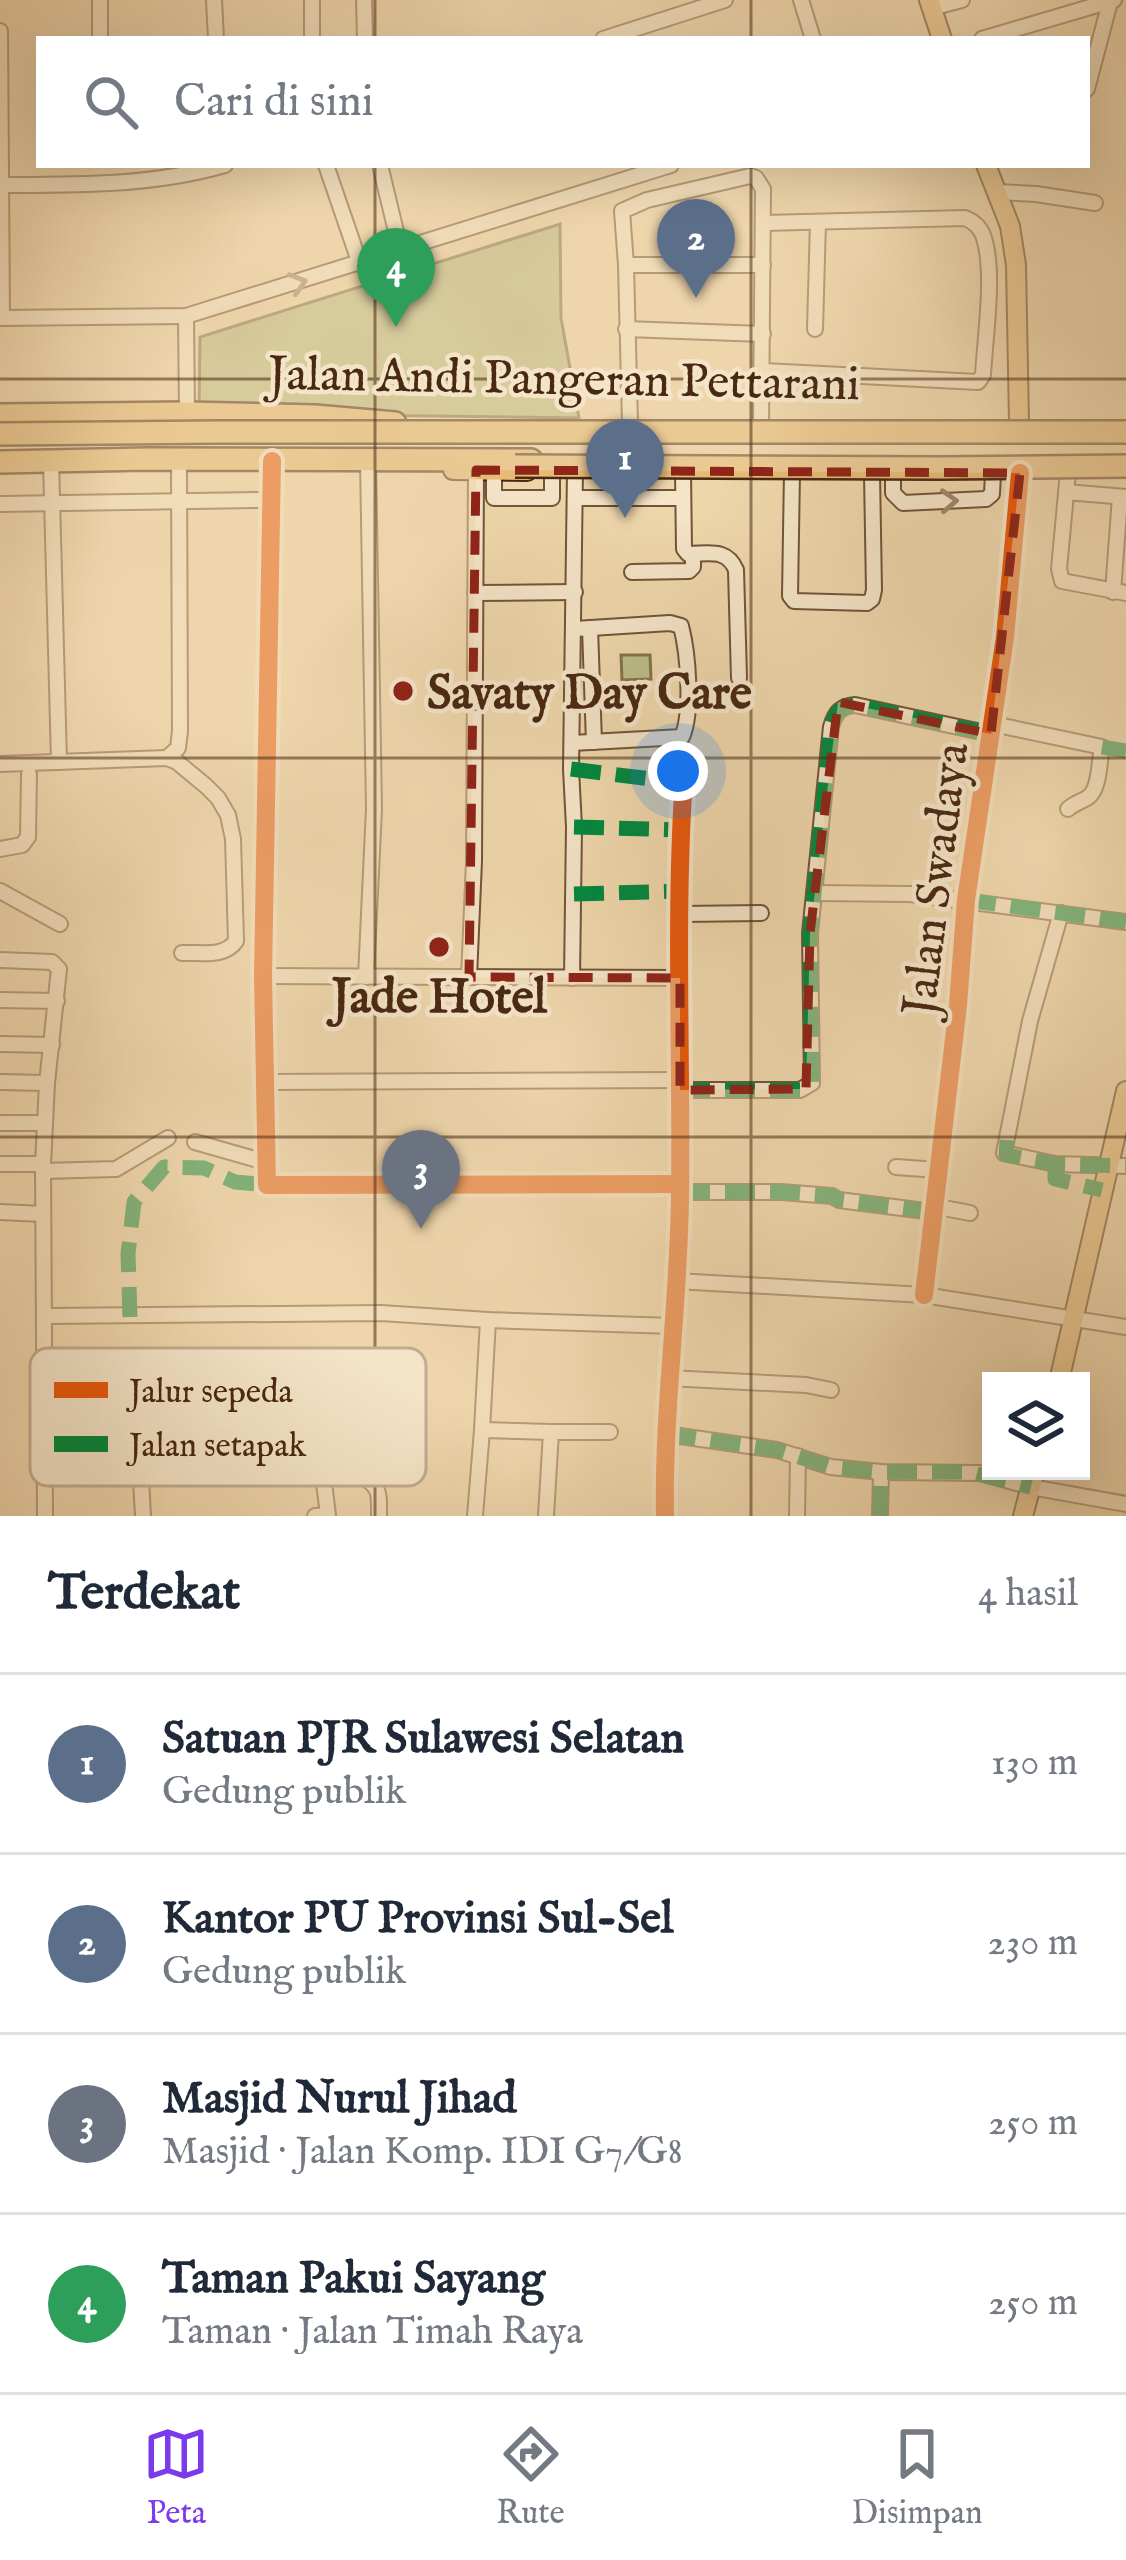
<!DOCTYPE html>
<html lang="id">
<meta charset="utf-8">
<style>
body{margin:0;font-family:"IM FELL English",serif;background:#f6f6f7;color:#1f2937}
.controls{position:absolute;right:36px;bottom:36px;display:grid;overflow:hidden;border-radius:0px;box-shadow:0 12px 48px #0002}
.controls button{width:108px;height:108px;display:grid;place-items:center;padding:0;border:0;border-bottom:3px solid #e0e1e3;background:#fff;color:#1f2937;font:60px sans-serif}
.you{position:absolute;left:678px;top:771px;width:42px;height:42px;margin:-30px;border:9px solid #fff;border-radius:50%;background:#1a73e8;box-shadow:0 0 0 18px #1a73e833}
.badge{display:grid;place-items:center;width:78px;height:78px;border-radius:50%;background:#7c3aed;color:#fff;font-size:39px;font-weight:700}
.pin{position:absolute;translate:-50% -99px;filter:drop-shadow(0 3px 6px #0008)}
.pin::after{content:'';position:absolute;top:63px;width:42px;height:36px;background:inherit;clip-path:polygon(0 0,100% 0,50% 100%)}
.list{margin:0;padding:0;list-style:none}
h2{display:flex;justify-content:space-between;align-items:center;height:156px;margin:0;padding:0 48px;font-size:51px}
h2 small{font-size:39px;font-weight:400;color:#747a83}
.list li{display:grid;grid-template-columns:78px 1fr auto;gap:36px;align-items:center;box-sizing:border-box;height:180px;padding:0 48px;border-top:3px solid #e0e1e3}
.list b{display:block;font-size:45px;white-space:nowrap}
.list p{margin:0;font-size:39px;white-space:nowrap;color:#747a83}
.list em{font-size:39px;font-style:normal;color:#747a83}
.icon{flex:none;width:66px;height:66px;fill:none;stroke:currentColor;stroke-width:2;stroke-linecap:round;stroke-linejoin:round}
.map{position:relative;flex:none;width:1126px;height:1516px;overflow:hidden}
.search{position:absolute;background:#fff;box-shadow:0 12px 48px #0002;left:36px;right:36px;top:36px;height:132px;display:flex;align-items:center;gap:30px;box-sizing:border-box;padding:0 42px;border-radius:0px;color:#747a83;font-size:45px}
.sheet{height:876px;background:#fff}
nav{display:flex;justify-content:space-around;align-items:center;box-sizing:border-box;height:168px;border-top:3px solid #e0e1e3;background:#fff;font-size:33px;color:#747a83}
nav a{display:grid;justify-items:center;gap:6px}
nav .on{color:#7c3aed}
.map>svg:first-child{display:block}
</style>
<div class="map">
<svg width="1126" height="1516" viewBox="0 0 1126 1516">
<rect width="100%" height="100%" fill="#eed6ab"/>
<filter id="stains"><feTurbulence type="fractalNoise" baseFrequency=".00167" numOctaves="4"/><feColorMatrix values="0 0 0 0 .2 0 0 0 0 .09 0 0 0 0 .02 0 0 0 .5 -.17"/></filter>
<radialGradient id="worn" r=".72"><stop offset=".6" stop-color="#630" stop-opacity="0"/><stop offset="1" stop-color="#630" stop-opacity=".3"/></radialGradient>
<g fill="#bbbd87" stroke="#82734d" stroke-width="3">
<path d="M560,224L561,318L579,418L199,413L200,337Z"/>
<path d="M621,655H650L651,679L622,680Z"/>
</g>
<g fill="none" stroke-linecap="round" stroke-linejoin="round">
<g stroke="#735439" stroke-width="18">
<g id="minor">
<path d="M214,0L216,39"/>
<path d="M312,0V39"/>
<path d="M364,0L365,39"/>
<path d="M801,0L813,39"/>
<path d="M931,8L962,0"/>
<path d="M0,31L2,318"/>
<path d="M100,39V0"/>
<path d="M603,39L725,0"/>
<path d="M982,39L1114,0"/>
<path d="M1087,89L1110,2"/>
<path d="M326,165L360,264"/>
<path d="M380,165L400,248"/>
<path d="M1,185C77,185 151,186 225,165"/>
<path d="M997,192L1036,194L1095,203"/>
<path d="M763,223L965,218C975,222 981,228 984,238C995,273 985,337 983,375L978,382L764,371"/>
<path d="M626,265H763"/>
<path d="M186,316L187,413"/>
<path d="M0,318L186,316L671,165"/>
<path d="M626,329L763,334"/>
<path d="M815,329L818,222"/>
<path d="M630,424L626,265L622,211L647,200L750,176L756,178L763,189L761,426"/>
<path d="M51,461L59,762"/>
<path d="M272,461L263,976L267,1185L680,1184"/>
<path d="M494,471V498H552V471"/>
<path d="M683,472L684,549L688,554C709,554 727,548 736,570L739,678"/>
<path d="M792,472L790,596L794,601L867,603L872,599L874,590L872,474"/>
<path d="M1068,472L1059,569L1062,581L1126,593"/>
<path d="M893,474V493L903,503L986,499L992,494L993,473"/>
<path d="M1066,492L1126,497"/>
<path d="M575,498H683"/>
<path d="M0,504L261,500"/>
<path d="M632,572L689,571L693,567V554"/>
<path d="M1113,592L1120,497"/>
<path d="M475,593L575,592"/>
<path d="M590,628L594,742"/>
<path d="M993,724L1102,747C1099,761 1100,791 1087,798C1080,802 1073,804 1068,809"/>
<path d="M572,743L682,737C693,712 688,653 681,626L670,623L575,629"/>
<path d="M167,758L178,748L180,731L179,459"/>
<path d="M0,764L167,758L177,762L206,786L218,798L228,815L233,839L236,941C224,958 201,952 182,953"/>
<path d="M0,849L22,845L28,837L29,774"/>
<path d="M0,891L60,924"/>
<path d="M814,893L910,894L1126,922"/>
<path d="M1061,913L1030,1021L1004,1153L1055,1164L1126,1166"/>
<path d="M681,914L761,913"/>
<path d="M0,960L52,962L59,969L47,1083L43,1164L45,1516"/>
<path d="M263,976L680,978"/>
<path d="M366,977L374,809L368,461"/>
<path d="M469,977L474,861L476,470"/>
<path d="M572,978L574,827L571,769L575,471"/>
<path d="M0,1000L57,1001"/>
<path d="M0,1044L52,1045"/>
<path d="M0,1082L47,1083"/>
<path d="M266,1082L679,1080"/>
<path d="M680,1090H800L812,1083L810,933L831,727C835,713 840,706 855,705L991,734"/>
<path d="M0,1123H44"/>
<path d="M195,1142L265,1162"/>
<path d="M0,1164H43"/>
<path d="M896,1167L938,1170"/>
<path d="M43,1171L116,1169L168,1138"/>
<path d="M680,1192H781L832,1196L839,1200L933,1212"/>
<path d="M933,1206L970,1213"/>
<path d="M0,1212L43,1214"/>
<path d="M676,1281L924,1295L1126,1327"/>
<path d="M924,1295L958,1005L966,900L1005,637L1020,473"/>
<path d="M45,1316L381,1313L488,1320L674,1326"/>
<path d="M488,1320L482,1430L551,1432L546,1516"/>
<path d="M668,1378L806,1385L831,1390"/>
<path d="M551,1432H610"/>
<path d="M666,1434L777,1450L831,1467L881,1472L981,1473L1031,1487L1126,1504"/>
<path d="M46,1443L350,1442L354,1446L359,1474C381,1488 379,1491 379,1516"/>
<path d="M139,1443L143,1516"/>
<path d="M315,1516L328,1515L319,1443"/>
<path d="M475,1516L482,1430"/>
<path d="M665,1516C663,1409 679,1303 680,1195C682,1052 674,907 685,764"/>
<path d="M797,1516L798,1456"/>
<path d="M880,1516L881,1472"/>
</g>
</g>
<g stroke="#4a2913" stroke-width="22">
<g id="major">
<path d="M929,0L942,39"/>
<path d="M986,165L1010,226L1016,265L1019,422"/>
<path d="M453,470L527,471"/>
<path d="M1059,1381L1126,1091"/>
<path d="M1023,1516L1035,1471"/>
</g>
</g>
<g stroke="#4a2913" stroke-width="26">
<g id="highway">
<path d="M0,415L187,413L315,416L395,423"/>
<path d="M0,462L146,459L531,460"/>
</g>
</g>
<use href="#minor" stroke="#f4e4c8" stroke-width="14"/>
<use href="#major" stroke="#e7bb76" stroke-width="18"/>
<use href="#highway" stroke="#e7bb76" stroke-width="21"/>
<g stroke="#4a2913" stroke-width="26" stroke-linecap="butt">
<g id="highway-bridge">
<path d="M0,434L219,432H1126"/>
<path d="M515,466L941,468L1126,466"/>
</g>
</g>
<use href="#highway-bridge" stroke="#e7bb76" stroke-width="21"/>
<g stroke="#00873e" stroke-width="15" stroke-dasharray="30 15" stroke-linecap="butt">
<path d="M1102,747L1126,751"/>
<path d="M571,769L683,783"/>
<path d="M574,827L682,830"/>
<path d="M574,894L681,891"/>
<path d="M966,900L1126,922"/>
<path d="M680,1090H800L812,1083L810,933L831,727C835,713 840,706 855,705L991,734"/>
<path d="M1007,1140L1006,1155L1055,1164L1126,1166"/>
<path d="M1055,1164V1179L1102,1190"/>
<path d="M680,1192H781L832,1196L839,1200L933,1212"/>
<path d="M130,1317L128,1254L134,1202L164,1167L204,1168L235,1182L267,1185"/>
<path d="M666,1434L777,1450L831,1467L881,1472H969L1031,1487"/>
<path d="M880,1516L881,1472"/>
</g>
<g stroke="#f4e4c8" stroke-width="26">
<g id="cycleway">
<path d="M272,461L263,976L267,1185L680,1184"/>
<path d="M924,1295L958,1005L966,900L1005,637L1020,473"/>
<path d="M665,1516C663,1409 679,1303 680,1195C682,1052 674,907 685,764"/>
</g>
</g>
<use href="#cycleway" stroke="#e8590c" stroke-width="18"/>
</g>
<defs><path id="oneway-chevron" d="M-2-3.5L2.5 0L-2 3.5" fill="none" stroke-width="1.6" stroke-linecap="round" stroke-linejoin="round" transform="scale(3)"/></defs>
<g stroke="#9f866e">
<use href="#oneway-chevron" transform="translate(298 283) rotate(-17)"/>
<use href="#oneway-chevron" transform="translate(949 501) rotate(-3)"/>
</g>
<path d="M0 0H1126V1516H0ZM476,470L1020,473L991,734L838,702L810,933L806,1089L680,1090V978L469,977Z" fill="#eed6ab" fill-opacity=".55" fill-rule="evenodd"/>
<path fill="none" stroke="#8f2418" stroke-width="9" stroke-dasharray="24 15" stroke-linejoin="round" d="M476,470L1020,473L991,734L838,702L810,933L806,1089L680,1090V978L469,977Z"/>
<path fill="none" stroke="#4a2913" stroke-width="3" stroke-opacity="0.55" d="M375,0V39M751,0V39M375,165V1516M751,165V1516M0,379H1126M0,758H1126M0,1137H1126"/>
<g fill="#8f2418" stroke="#f4e4c8" stroke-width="4.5">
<circle cx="403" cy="691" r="12"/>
<circle cx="439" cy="947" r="12"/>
</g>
<g text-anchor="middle" stroke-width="9" stroke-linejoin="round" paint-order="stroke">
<g font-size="48" fill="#4a2913" stroke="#f4e4c8">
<text transform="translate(564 377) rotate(1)" y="17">Jalan Andi Pangeran Pettarani</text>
<text transform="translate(934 879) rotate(-83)" y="17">Jalan Swadaya</text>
</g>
<g font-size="48" font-weight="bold" fill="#4a2913" stroke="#f4e4c8" text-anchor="start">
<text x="427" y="708">Savaty Day Care</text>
<text x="439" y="1012" text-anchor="middle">Jade Hotel</text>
</g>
</g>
<rect x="30" y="1348" width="396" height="138" rx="18" fill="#f4e4c8" stroke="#c1ac92" stroke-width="3"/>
<rect x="54" y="1382" width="54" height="16" fill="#e8590c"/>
<rect x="54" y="1436" width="54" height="16" fill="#00873e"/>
<g font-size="33" fill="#4a2913">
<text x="129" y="1402">Jalur sepeda</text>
<text x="129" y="1456">Jalan setapak</text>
</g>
<rect width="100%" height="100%" filter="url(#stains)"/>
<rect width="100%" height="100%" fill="url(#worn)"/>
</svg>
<div class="controls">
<button><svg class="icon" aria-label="layers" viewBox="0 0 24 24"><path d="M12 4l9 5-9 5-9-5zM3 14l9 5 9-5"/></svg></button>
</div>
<div class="you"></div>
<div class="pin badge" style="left:625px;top:518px;background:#5c6f8a">1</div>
<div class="pin badge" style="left:696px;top:298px;background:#5c6f8a">2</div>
<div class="pin badge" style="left:421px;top:1229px;background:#6b7280">3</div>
<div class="pin badge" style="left:396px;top:327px;background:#2e9e5b">4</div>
<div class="search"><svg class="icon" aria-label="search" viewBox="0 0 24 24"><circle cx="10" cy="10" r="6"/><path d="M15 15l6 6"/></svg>Cari di sini</div>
</div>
<section class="sheet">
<h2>Terdekat<small>4 hasil</small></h2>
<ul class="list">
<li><span class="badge" style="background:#5c6f8a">1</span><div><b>Satuan PJR Sulawesi Selatan</b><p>Gedung publik</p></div><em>130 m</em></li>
<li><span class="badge" style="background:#5c6f8a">2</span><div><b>Kantor PU Provinsi Sul-Sel</b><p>Gedung publik</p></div><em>230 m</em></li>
<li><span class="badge" style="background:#6b7280">3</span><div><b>Masjid Nurul Jihad</b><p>Masjid · Jalan Komp. IDI G7/G8</p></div><em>250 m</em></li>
<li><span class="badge" style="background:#2e9e5b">4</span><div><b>Taman Pakui Sayang</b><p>Taman · Jalan Timah Raya</p></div><em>250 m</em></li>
</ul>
</section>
<nav>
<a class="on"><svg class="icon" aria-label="map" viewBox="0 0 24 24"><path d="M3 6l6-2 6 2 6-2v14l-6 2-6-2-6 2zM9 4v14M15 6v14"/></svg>Peta</a>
<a><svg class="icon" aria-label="directions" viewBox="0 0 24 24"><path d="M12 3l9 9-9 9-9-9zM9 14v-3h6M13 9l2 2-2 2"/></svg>Rute</a>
<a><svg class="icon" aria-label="saved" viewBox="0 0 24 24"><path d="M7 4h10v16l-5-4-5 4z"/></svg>Disimpan</a>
</nav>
